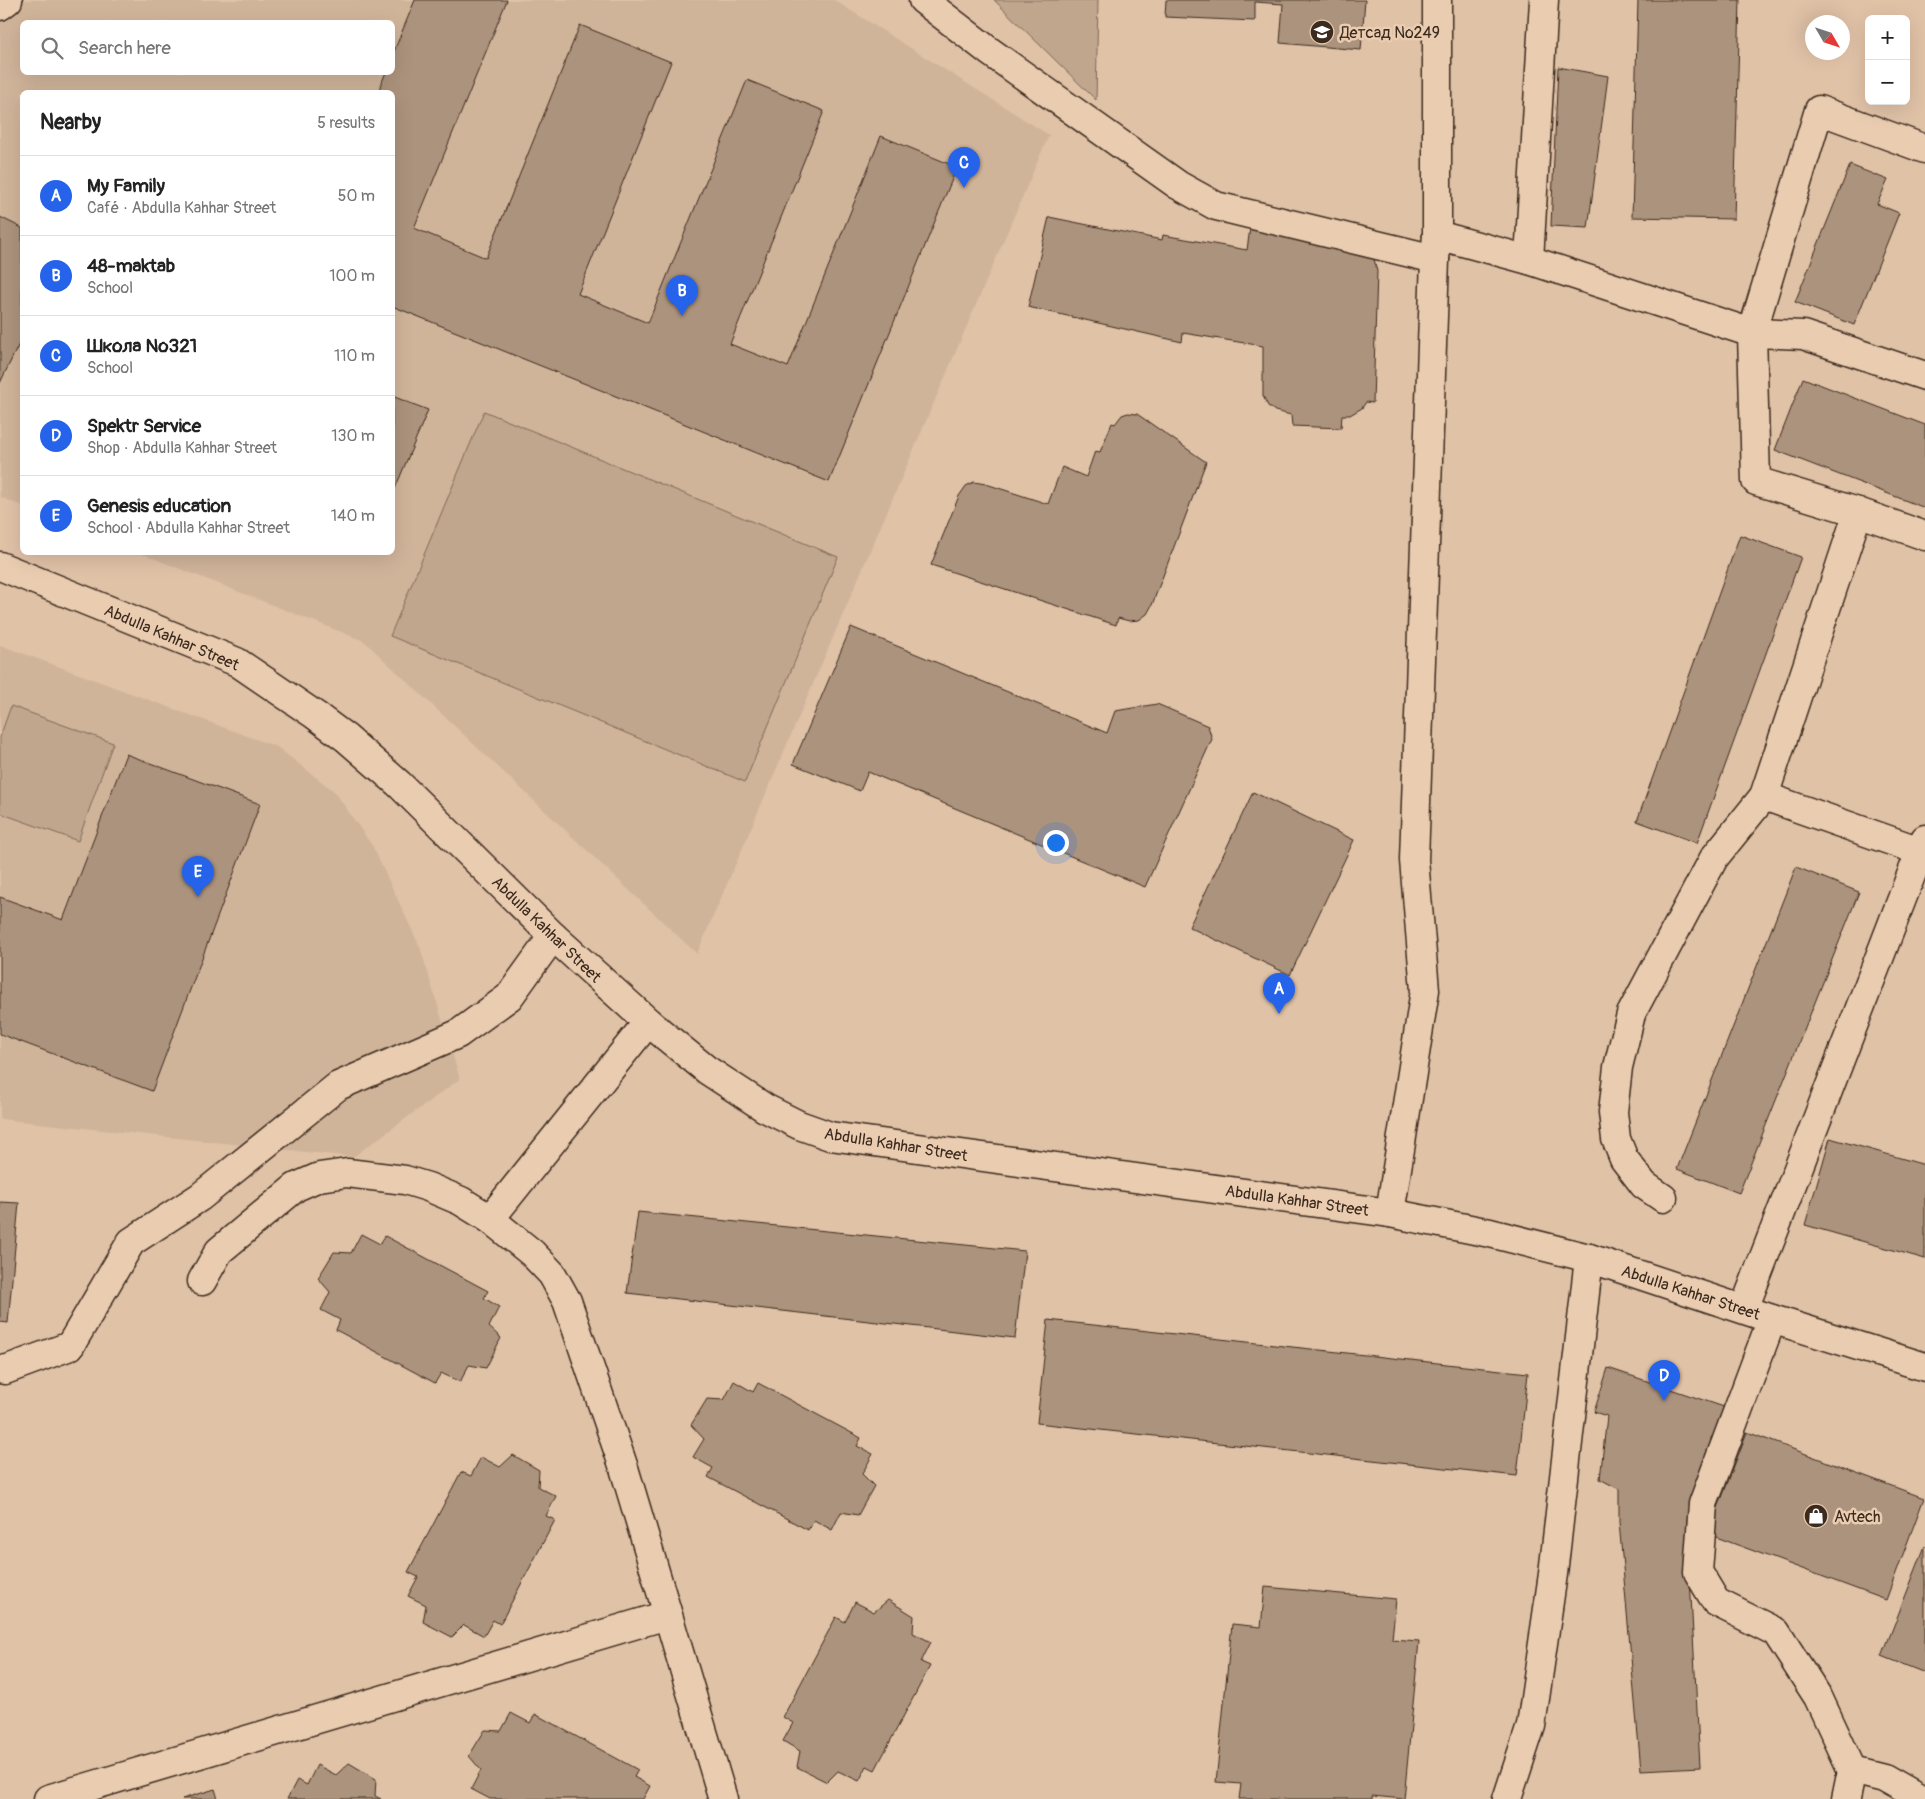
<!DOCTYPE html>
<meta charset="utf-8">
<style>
body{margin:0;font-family:Pangolin,sans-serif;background:#f6f6f6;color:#222}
.controls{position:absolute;right:15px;top:15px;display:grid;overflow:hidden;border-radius:8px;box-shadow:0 5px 20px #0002}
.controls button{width:45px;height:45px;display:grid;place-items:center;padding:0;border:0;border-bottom:1px solid #e0e0e0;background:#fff;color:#222;font:25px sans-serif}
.compass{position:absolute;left:1805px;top:15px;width:45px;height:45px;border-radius:50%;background:#fff;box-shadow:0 5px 20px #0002;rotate:129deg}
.you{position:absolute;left:1055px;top:842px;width:18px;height:18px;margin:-12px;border:4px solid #fff;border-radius:50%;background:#1a73e8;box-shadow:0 0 0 8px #1a73e833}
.badge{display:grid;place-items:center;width:32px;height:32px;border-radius:50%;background:#2563eb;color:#fff;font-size:16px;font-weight:700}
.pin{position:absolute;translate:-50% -41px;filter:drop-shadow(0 1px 2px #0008)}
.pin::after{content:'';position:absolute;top:26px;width:18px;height:15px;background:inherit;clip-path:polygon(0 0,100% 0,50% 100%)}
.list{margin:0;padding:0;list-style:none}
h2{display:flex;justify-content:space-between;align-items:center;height:65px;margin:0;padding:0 20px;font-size:21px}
h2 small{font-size:16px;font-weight:400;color:#767676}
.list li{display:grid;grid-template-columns:32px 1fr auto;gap:15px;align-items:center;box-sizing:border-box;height:80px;padding:0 20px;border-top:1px solid #e0e0e0}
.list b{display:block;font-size:19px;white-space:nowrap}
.list p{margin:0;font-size:16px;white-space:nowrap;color:#767676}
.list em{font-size:16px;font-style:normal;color:#767676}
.icon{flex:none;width:28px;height:28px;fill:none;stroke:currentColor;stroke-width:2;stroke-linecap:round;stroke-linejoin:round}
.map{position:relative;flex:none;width:1925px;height:1799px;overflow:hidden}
.search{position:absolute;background:#fff;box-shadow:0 5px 20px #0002;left:20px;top:20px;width:375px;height:55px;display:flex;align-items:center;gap:12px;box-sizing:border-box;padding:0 18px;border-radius:8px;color:#767676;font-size:19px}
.panel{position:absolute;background:#fff;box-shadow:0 5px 20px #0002;left:20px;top:90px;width:375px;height:465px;border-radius:8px}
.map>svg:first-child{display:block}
</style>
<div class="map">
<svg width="1925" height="1799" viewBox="0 0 1925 1799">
<rect width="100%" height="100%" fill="#e0c2a7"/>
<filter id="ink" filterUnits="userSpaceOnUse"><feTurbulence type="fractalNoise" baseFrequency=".02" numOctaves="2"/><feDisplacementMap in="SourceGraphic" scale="10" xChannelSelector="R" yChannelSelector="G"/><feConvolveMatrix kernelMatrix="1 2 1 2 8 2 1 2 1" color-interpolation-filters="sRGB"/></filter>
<g filter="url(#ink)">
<g fill="#d0b49a" fill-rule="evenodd">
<path d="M21,0H834L1049,135L697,954L364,641L140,553L392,552V92H22V506L0,497V17ZM22,22H392V72H22Z"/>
<path d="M0,645L277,747L335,792L373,847L420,947L460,1079L353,1157L0,1119Z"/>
</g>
<g fill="#c1a68e" stroke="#7e6856">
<path d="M994,0H1098L1096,100Z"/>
<path d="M484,411L838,557L745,782L390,636Z"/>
<path d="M11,706L113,743L78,841L0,813V737Z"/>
</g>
<g fill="#ac937d" stroke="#3b2a1e">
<path d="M415,0H507L414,228L486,258L580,25L671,62L578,294L648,323L747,80L824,111L730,344L788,367L881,136L957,167L829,482L392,306V92H378L386,72H392V56Z"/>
<path d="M1166,0H1365L1361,50L1280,43L1283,4L1255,2V21L1165,17Z"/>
<path d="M1638,0H1740L1734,219L1632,217Z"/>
<path d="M1558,67L1608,76L1588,228L1551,226Z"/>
<path d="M1850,165L1888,180L1877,204L1899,213L1854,325L1795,302Z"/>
<path d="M0,217L22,228V338L0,383Z"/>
<path d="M1049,217L1162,240L1163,235L1247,250L1250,228L1367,246L1374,259L1377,271L1373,403L1366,402L1362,408L1350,415H1342L1341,428L1292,426L1291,415L1275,411L1268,406L1263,396V346L1183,333L1182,342L1028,307Z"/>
<path d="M1803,378L1925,425V508L1775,450Z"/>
<path d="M392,396L428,410L394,491H392Z"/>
<path d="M1128,413L1137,414L1206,462L1152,605L1147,614L1139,620L1129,621L1118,618L1116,625L931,565L959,496L966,486L974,482L986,484L1048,504L1062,467L1086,477L1095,451L1100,452L1112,423L1115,424L1122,415Z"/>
<path d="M1740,535L1801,557L1697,843L1637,821Z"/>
<path d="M851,627L1107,733L1115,711L1157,704L1208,726L1212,739L1145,887L868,772L860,791L793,764Z"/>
<path d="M126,754L260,804L152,1091L0,1034V897L63,920Z"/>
<path d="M1253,792L1354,840L1290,975L1189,927Z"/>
<path d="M1796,867L1859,892L1739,1193L1677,1169Z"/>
<path d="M1830,1138L1925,1165V1259L1805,1225Z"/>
<path d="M0,1202L19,1203L8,1323L0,1322Z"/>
<path d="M638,1212L1025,1251L1015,1338L627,1293Z"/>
<path d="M361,1234L380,1244L385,1236L488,1291L484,1298L499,1307L489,1327L501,1338L486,1368L469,1365L460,1382L441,1373L435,1383L336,1330L340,1320L321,1310L330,1292L318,1278L334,1252L351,1253Z"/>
<path d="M1048,1320L1528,1373L1517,1476L1037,1423Z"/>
<path d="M1608,1368L1724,1407L1687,1520L1700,1767L1641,1770L1619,1522V1489L1600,1479L1607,1416L1594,1412Z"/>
<path d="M734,1381L753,1392L758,1383L861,1438L857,1446L873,1454L862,1474L874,1486L858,1515L841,1512L832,1530L814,1520L808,1530L708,1477L713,1468L693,1457L704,1439L691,1425L707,1399L724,1400Z"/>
<path d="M1747,1432L1924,1498L1886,1600L1708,1534Z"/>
<path d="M513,1455L539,1470L538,1487L556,1496L546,1516L555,1520L500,1624L493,1620L484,1636L464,1625L452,1637L423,1622L426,1605L408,1596L418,1577L408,1572L461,1472L471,1476L481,1457L500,1467Z"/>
<path d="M1925,1546V1673L1882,1656Z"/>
<path d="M1265,1587L1396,1599L1392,1639L1419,1641L1404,1799L1372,1796V1799H1239L1241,1784L1216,1782L1232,1624L1261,1627Z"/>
<path d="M888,1600L914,1616L913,1633L931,1642L921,1662L930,1666L875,1770L867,1766L859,1781L838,1771L827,1782L797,1767L800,1751L783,1741L793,1723L783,1717L836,1617L845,1622L855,1602L874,1612Z"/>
<path d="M511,1713L530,1723L535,1714L638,1770L634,1777L650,1786L643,1799H490L471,1789L481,1770L469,1756L485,1730L501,1731Z"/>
<path d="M349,1763L376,1779L375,1796L381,1799H287L297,1780L307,1785L317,1765L336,1775Z"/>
<path d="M215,1789L218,1799H182Z"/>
</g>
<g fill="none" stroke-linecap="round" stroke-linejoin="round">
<g stroke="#3b2a1e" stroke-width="31">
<g id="minor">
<path d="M923,0L989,51L1178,185L1216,206L1435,259"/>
<path d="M0,6L8,0"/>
<path d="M1437,235L1529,260L1752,333L1803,335L1925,376"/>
<path d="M1529,260L1544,0"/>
<path d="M1858,512L1925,536"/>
<path d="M0,566L237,662L315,715L346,738L399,784L553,936L648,1022L707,1070L765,1108L799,1125L830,1136L1390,1213L1490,1233L1589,1258L1772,1319L1925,1367"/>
<path d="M1764,796L1920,851"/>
<path d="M648,1022L490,1219L532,1253L552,1274L567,1301L624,1468L723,1799"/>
<path d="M1663,1198L1644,1185L1624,1159L1616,1139L1613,1112L1618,1067L1631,1014L1714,858L1764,796L1858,512L1756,481L1752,333L1819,110L1925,149"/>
<path d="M1390,1213L1425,990L1414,860L1435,259L1437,235V0"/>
<path d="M202,1281L219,1251L296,1187L319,1177L347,1173L405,1180L428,1187L461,1201L490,1219"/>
<path d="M1744,1309L1925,839"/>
<path d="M1772,1319L1703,1504L1698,1572L1716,1602L1776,1632L1818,1697L1852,1770L1846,1799"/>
<path d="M0,1369L5,1370L70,1346L131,1242L200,1197L338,1086L458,1034L509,997L553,936"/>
<path d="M1852,1770L1884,1778L1921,1799"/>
<path d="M48,1799L667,1615"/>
<path d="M1507,1799L1531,1726L1553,1574L1589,1258"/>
</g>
</g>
<use href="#minor" stroke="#eaccb0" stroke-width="28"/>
</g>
</g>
<defs>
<g id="school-disc" transform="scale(1.25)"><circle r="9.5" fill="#3b2a1e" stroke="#eaccb0"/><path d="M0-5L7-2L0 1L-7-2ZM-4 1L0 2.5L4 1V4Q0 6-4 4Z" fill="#fff"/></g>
<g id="shop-disc" transform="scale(1.25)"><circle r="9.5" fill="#3b2a1e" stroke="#eaccb0"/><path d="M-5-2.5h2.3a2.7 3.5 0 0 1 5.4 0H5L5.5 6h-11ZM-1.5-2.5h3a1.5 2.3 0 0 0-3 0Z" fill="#fff"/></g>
</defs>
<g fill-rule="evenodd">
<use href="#school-disc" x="1322" y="32"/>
<use href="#shop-disc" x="1816" y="1516"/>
</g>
<g text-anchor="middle" stroke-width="5" stroke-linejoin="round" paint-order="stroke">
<g font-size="16" fill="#3b2a1e" stroke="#eaccb0" text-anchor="start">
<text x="1340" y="38">Детсад №249</text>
<text x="1834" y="1522">Avtech</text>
</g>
<g font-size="16" fill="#3b2a1e" stroke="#eaccb0">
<text transform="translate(172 637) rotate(23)" y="6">Abdulla Kahhar Street</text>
<text transform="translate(547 929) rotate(44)" y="6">Abdulla Kahhar Street</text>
<text transform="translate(896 1144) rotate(9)" y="6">Abdulla Kahhar Street</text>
<text transform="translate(1297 1200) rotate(8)" y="6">Abdulla Kahhar Street</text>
<text transform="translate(1691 1292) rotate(18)" y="6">Abdulla Kahhar Street</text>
</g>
</g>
</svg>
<div class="controls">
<button>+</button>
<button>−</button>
</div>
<svg class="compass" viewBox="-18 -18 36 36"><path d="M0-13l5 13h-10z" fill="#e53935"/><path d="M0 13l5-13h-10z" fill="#767676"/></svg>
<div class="you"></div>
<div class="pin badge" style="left:1279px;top:1014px">A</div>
<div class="pin badge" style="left:682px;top:316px">B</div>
<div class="pin badge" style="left:964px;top:188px">C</div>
<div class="pin badge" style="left:1664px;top:1401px">D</div>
<div class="pin badge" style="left:198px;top:897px">E</div>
<div class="search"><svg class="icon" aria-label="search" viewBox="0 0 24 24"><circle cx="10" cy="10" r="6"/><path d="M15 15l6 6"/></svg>Search here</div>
<section class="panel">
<h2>Nearby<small>5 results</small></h2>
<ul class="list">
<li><span class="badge">A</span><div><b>My Family</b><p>Café · Abdulla Kahhar Street</p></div><em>50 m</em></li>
<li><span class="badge">B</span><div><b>48-maktab</b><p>School</p></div><em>100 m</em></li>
<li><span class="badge">C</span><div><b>Школа №321</b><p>School</p></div><em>110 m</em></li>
<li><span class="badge">D</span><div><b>Spektr Service</b><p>Shop · Abdulla Kahhar Street</p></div><em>130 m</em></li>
<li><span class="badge">E</span><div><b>Genesis education</b><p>School · Abdulla Kahhar Street</p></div><em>140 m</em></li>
</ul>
</section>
</div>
